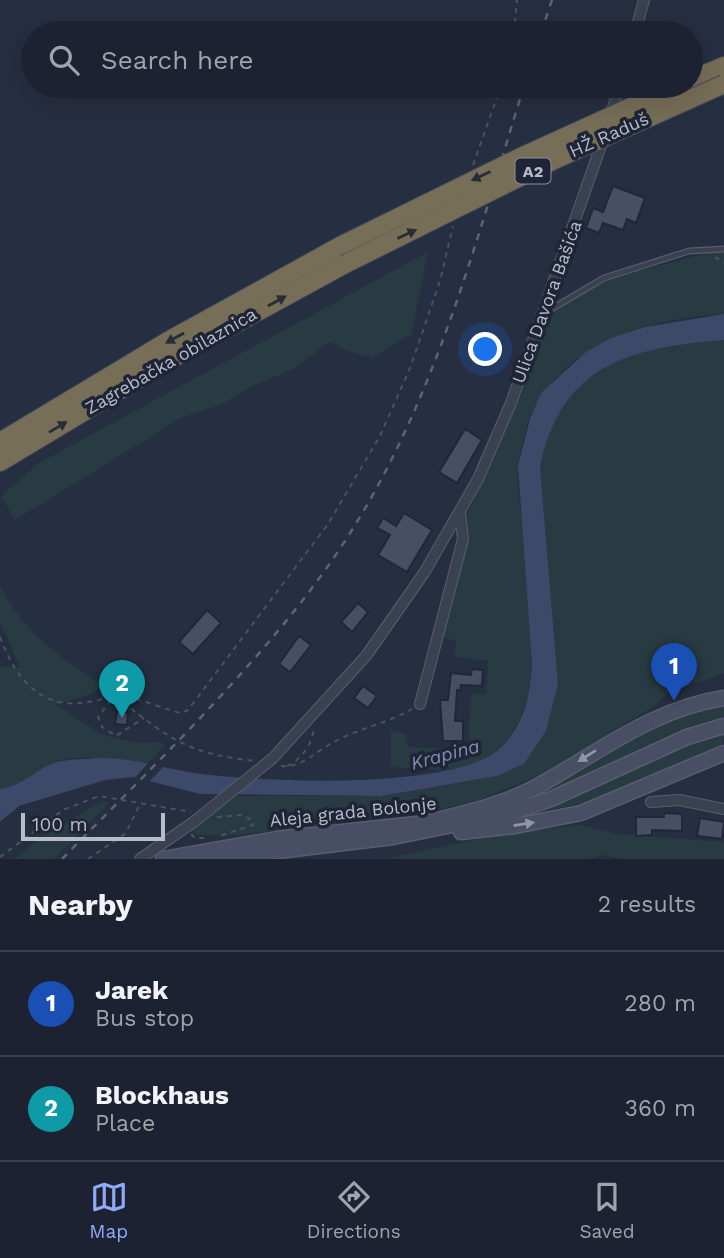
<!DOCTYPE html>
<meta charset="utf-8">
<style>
body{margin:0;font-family:"Work Sans",sans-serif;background:#252a39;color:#f1f3f6}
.scale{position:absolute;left:21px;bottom:18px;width:144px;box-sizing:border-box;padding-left:7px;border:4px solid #b7bccb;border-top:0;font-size:19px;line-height:24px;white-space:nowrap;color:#b7bccb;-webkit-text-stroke:5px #1f2536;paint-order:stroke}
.you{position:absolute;left:486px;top:350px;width:24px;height:24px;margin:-18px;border:5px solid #fff;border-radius:50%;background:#1a73e8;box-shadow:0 0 0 10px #1a73e833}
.badge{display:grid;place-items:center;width:46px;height:46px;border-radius:50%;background:#8faaf8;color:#fff;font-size:23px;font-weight:700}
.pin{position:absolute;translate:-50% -58px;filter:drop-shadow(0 2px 4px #0008)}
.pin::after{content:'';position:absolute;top:37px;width:24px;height:21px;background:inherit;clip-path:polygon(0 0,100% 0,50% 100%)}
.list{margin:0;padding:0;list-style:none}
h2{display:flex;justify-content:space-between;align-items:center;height:91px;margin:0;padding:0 28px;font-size:30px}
h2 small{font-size:23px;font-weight:400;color:#a0a4ab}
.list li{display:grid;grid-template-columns:46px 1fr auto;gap:21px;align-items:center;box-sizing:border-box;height:105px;padding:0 28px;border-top:2px solid #3a3f4d}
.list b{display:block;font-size:26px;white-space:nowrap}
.list p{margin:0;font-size:23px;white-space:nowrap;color:#a0a4ab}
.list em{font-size:23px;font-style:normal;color:#a0a4ab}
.icon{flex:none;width:38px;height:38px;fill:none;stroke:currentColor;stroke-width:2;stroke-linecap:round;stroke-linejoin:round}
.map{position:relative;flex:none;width:724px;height:859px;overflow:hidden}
.search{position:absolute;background:#1c2231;box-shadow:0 7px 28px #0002;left:21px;right:21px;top:21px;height:77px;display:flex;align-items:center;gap:18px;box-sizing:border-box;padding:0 24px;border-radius:38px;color:#a0a4ab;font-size:26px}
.sheet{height:301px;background:#1c2231}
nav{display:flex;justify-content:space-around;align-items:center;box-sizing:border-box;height:98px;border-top:2px solid #3a3f4d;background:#1c2231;font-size:19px;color:#a0a4ab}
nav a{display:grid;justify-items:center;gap:4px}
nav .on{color:#8faaf8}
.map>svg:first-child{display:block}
</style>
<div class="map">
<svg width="724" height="859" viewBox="0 0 724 859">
<rect width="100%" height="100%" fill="#262e41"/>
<g fill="#283b42">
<path d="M428,252L411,335L371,358L343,349L331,341L293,369L252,386L222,404L181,418L15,520L1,496L39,463Z"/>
<path d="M711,252L724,253V314C644,319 552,346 526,430C523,442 518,455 518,467C517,491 522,517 524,541C528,582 529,623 532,664C528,717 510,760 451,769C432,771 410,768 391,767V730L406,734L407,747L468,749L471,694H486L488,661L454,657L456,641L440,636L469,538L467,514L497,452L545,319L585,290L615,277Z"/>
<path d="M724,340V673L667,693L653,707L538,776L476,801L441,809L327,825L239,835H197L192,830L236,796H381L497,776L524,764L546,731L558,684L540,467C562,364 629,348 724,340Z"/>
<path d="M0,587C26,635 58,655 102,685L94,693L56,705L103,735L138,743L161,742L165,745L147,764C123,760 77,753 54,763C35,771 21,786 0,789V667H20L0,621Z"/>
<path d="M724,704V717L659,740L528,800C596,761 645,720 724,704Z"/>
<path d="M724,735L722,747L588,802L533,813L661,754L707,737Z"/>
<path d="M103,801L109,803L54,859H15L40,838Z"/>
<path d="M580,825L616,834L724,842V859H621L602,855L590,859H384L506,833Z"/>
</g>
<path fill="#3c4969" d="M724,314V340C629,348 562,364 540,467L558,684L546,731L524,764L497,776L381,796L200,794L134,777L105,780L19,806L0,822V789C23,786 40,766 57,762C70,759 86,759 99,758C130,757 163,768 194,773C258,782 448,791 498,750C524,727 530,696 532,664L518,465L530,419L541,393L586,352L611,338L645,327Z"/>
<path fill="#262e41" d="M150,761L166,764L146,785L132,781Z"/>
<g fill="#474f65" stroke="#212738" stroke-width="2">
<path d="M613,186L645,198L636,223L627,219L623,230L603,223L599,233L586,228L593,208L603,212Z"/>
<path d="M465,429L482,440L457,483L439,472Z"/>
<path d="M404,513L432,530L407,572L378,555L390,535L377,528L383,518L396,526Z"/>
<path d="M358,603L368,612L352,632L341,622Z"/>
<path d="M207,610L221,623L193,654L179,642Z"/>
<path d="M299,636L311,645L290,672L279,664Z"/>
<path d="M472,669L483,670L482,686L461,685L460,691L457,690L455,721H463V741H443L440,700H448L451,673L471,675Z"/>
<path d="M363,686L377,696L368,708L354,698Z"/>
<path d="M117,711L128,713L127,725L115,724Z"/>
<path d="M664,813L682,814V831L652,830V835L636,836V817H664Z"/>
<path d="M700,818L724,822L722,839L697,836Z"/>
</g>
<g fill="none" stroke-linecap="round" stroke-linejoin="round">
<g stroke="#585e6e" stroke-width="7">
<path id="service" d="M543,314L604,278L689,251L724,249"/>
</g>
<g stroke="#585e6e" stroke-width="12">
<g id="minor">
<path d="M635,33L644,0"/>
<path d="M611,115L619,86"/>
<path d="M420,704L463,539L460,512"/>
<path d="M273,758L366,656L424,573L478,479L511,403L604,137"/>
<path d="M651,802L679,800L724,809"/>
<path d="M140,859L195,821"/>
</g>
</g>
<g stroke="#585e6e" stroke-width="17">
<g id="secondary">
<path d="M429,822C466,813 502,805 536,787C598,753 652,709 724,698"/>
<path d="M461,832L515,826L581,813L724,753"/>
<path d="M163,859L277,839L435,822"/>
<path d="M213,859L393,837L507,814L551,799L687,737L724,726"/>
</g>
</g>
<g stroke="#454b5b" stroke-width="20">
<g id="motorway">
<path d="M691,80L724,66"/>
<path d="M0,442L168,341L342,245"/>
<path d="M0,462L180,354L345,264"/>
</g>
</g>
<g stroke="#43575c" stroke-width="2" stroke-dasharray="5 5" stroke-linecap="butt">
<path d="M514,33L517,0"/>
<path d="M473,165L501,86"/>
<path d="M715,257L724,263"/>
<path d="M0,637C11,667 30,699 65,703C85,705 105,697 125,696C131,696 170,711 181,713L188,710L328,524L380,436L410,368L440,281L453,226"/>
<path d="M111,700L98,717L102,727L116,736L144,718"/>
<path d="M113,700L124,703C173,742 192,754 255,761"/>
<path d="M281,766C301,768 314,753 330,744C356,729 386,724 412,709"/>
<path d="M287,766C300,761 315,741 313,727"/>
<path d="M217,817L243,815L253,821V825L217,837"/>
<path d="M191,834L195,838H208"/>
<path d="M0,857L63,810L99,796L191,812"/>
<path d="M88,859L126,833L140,804"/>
</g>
<use href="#service" stroke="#3a4151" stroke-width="4.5"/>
<use href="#minor" stroke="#3a4151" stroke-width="10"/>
<use href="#secondary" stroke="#484f64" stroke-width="14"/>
<use href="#motorway" stroke="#766e57" stroke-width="18"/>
<g stroke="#5c6477" stroke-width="2.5" stroke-dasharray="7 7" stroke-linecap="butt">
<path d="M541,33L552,0"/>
<path d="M62,859C155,764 268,657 341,547C434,407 475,244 524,86"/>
</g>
<g stroke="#585e6e" stroke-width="12" stroke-linecap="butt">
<path id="minor-bridge" d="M195,821L273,758"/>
</g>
<g stroke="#454b5b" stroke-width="20" stroke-linecap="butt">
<g id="motorway-bridge">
<path d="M342,245L523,156L677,86"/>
<path d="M345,264L556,159L724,84"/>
</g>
</g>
<use href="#minor-bridge" stroke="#3a4151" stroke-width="10"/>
<use href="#motorway-bridge" stroke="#766e57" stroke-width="18"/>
</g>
<defs><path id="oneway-solid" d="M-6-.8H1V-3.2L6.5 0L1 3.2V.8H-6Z" transform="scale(1.75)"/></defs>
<g fill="#282c39">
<use href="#oneway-solid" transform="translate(481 176) rotate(154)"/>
<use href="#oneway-solid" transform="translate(407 234) rotate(-25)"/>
<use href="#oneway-solid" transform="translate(277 301) rotate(-29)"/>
<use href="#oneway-solid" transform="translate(175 338) rotate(151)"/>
<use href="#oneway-solid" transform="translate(58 427) rotate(-31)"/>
</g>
<g fill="#9096a7">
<use href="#oneway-solid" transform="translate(587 756) rotate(148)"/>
<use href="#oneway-solid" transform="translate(524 824) rotate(-9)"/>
</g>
<g text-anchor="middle" stroke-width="7" stroke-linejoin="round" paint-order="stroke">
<rect fill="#1f2536" stroke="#898f9e" stroke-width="2" x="515.5" y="158.5" width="35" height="25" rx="5"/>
<g font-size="16" font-weight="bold" fill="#b7bccb">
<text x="533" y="177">A2</text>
</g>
<g font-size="18" fill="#b7bccb" stroke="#1f2536">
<text transform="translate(609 135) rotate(-24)" y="6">HŽ Raduš</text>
<text transform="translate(547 302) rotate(-70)" y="6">Ulica Davora Bašića</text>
<text transform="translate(171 361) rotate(-30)" y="6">Zagrebačka obilaznica</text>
<text transform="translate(353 812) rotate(-6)" y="6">Aleja grada Bolonje</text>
</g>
<g font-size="19" font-style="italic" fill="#7e8eb2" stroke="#1f2536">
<text transform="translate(445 754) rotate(-15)" y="7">Krapina</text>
</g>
</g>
</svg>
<div class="scale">100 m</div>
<div class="you"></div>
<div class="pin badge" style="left:674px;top:701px;background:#1a4fb4">1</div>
<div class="pin badge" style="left:122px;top:718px;background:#0f9aa8">2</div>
<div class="search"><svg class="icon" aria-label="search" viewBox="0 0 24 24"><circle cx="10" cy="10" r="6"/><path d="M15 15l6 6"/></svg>Search here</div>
</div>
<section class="sheet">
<h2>Nearby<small>2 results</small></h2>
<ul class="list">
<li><span class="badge" style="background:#1a4fb4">1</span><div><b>Jarek</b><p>Bus stop</p></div><em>280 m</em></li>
<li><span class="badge" style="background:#0f9aa8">2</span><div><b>Blockhaus</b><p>Place</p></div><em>360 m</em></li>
</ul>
</section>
<nav>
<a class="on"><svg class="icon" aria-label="map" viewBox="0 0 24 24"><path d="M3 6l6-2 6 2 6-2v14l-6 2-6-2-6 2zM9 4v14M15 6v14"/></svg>Map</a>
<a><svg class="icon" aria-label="directions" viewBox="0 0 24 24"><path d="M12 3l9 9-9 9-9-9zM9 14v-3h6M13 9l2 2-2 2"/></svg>Directions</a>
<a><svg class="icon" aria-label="saved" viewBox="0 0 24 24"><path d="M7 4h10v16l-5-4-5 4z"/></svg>Saved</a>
</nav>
